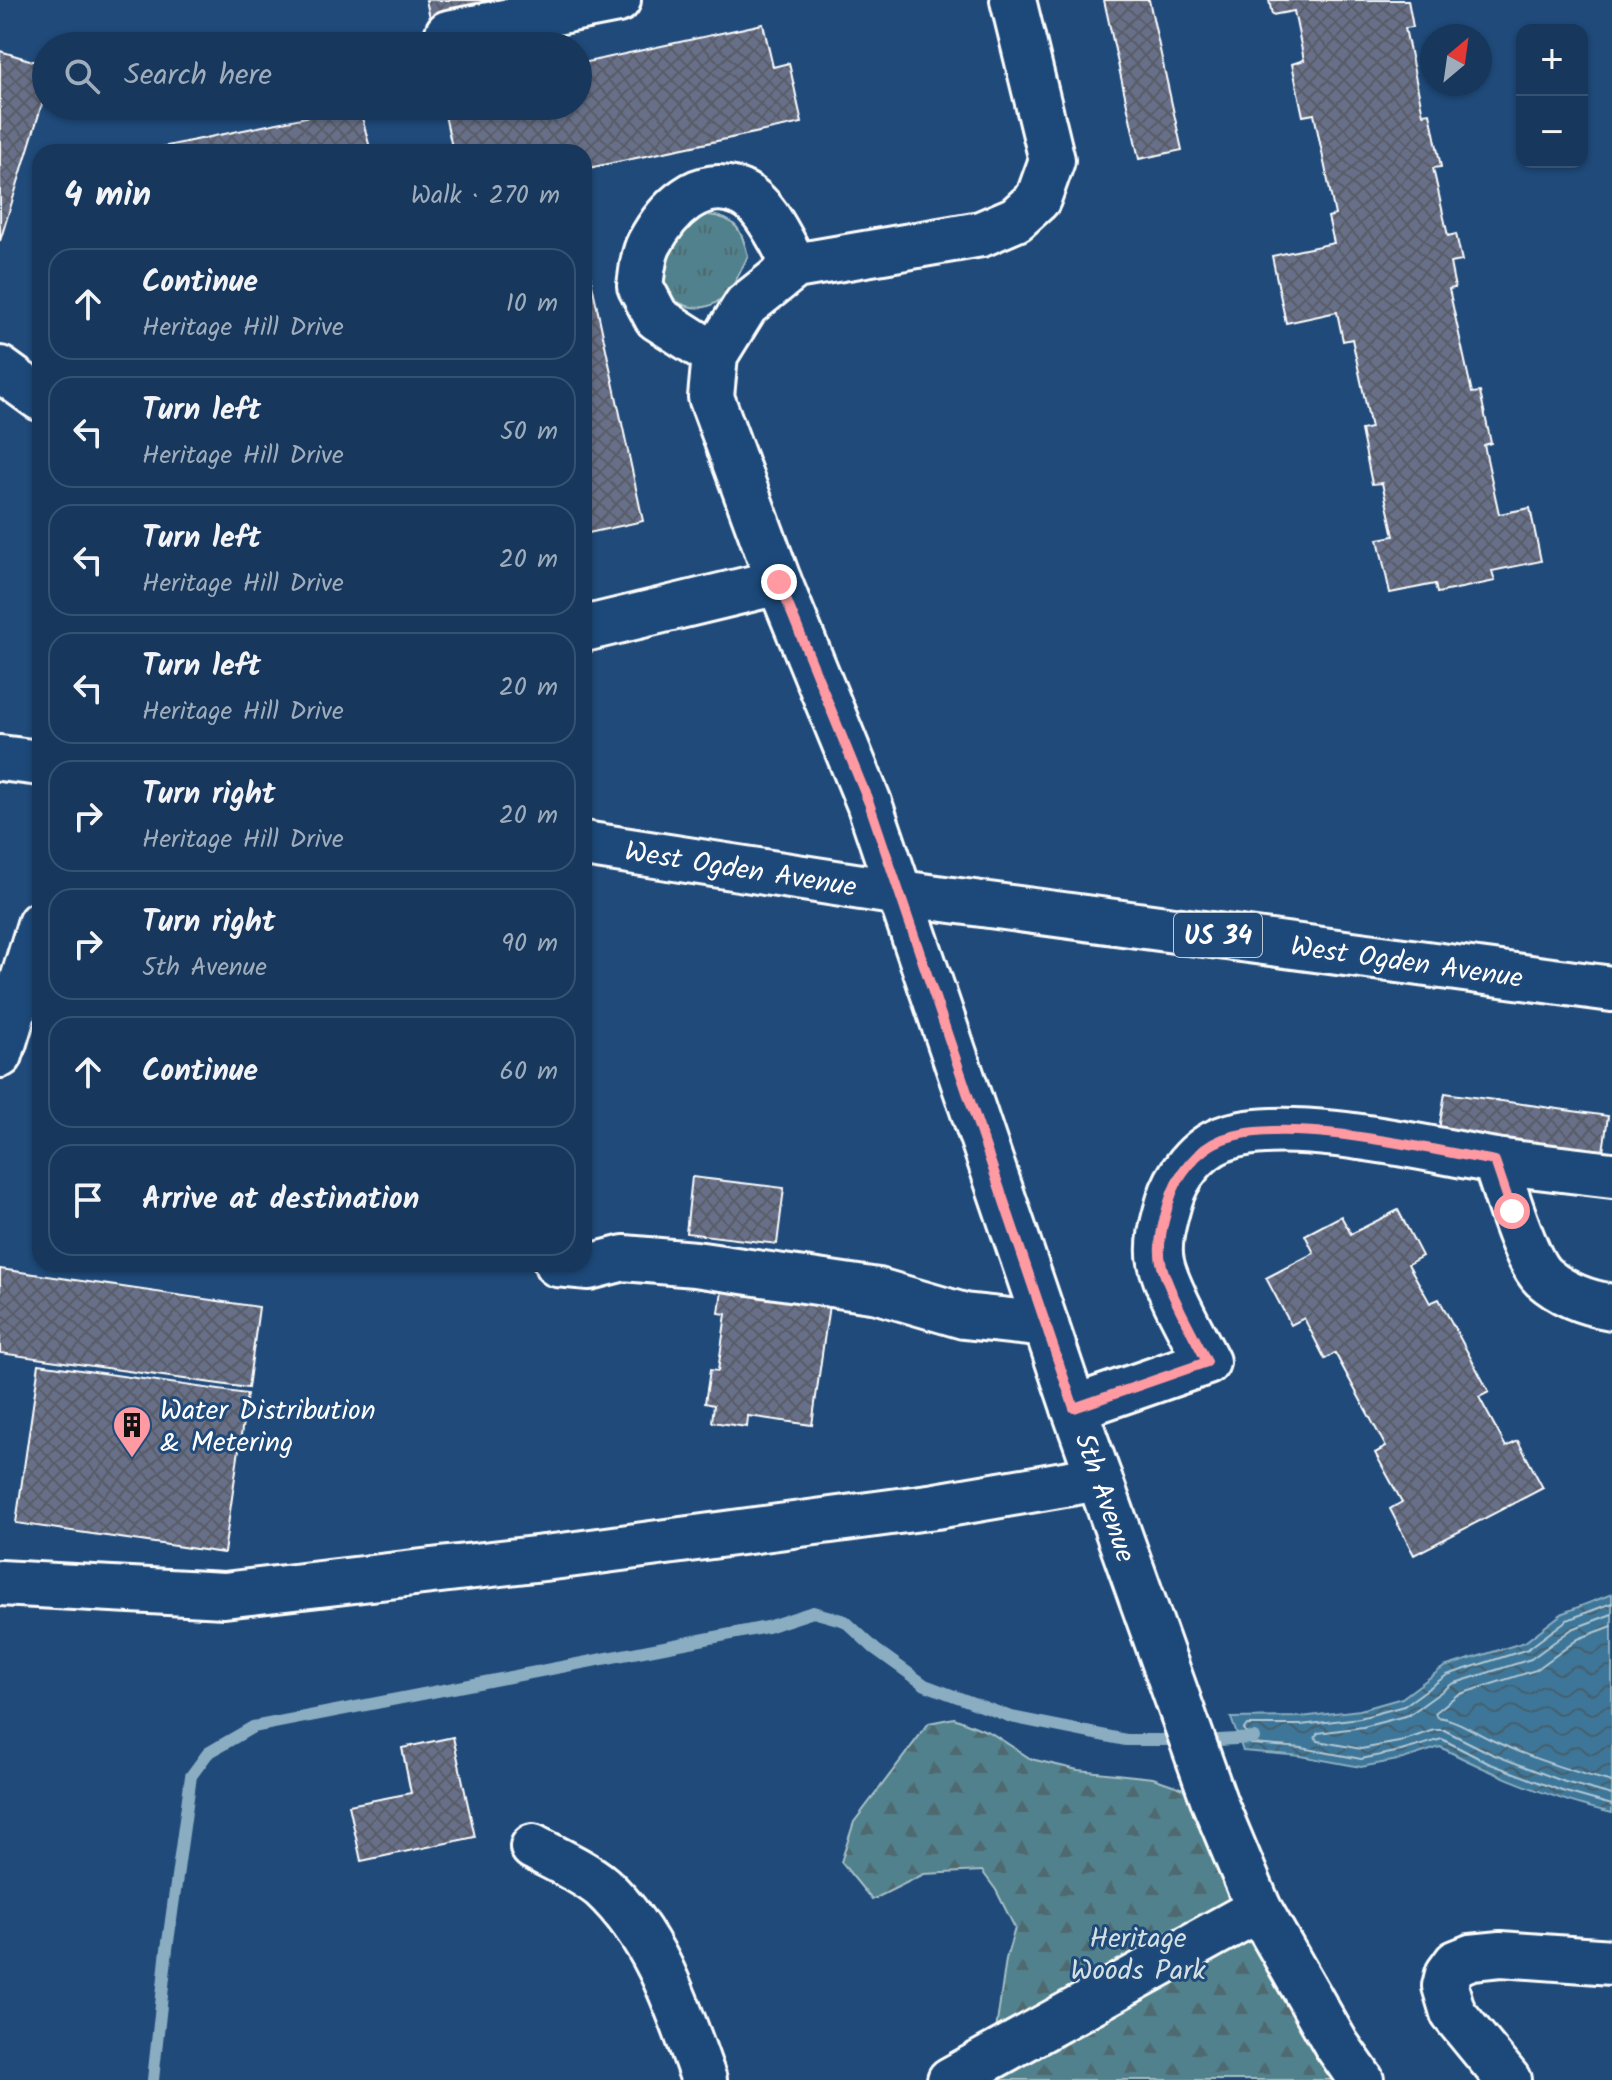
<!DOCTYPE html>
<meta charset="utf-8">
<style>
body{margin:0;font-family:Kalam,sans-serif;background:#244365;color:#f1f3f6}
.controls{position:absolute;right:24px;top:24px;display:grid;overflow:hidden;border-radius:16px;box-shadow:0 2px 6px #0004}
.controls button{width:72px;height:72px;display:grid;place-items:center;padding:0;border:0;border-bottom:2px solid #365272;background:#17385c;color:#f1f3f6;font:40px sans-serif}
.compass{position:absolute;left:1420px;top:24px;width:72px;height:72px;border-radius:50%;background:#17385c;box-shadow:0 2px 6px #0004;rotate:29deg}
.stop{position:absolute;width:24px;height:24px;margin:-18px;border:6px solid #ff9aa2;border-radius:50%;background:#fff}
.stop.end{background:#ff9aa2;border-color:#fff;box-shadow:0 2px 8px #0008}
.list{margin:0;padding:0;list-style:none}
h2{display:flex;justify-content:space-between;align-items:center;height:104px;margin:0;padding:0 32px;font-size:34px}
h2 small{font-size:26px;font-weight:400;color:#9eacbb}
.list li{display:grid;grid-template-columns:52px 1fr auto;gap:24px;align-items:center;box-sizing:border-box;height:112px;margin:0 16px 16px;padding:0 16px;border:2px solid #365272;border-radius:24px}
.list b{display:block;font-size:30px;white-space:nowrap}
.list p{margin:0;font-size:26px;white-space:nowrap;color:#9eacbb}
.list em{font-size:26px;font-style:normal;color:#9eacbb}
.icon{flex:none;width:44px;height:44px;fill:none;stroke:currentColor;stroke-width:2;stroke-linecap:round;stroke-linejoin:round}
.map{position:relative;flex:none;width:1612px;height:2080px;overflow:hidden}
.search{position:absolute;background:#17385c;box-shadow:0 2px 6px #0004;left:32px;top:32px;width:560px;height:88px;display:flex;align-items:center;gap:20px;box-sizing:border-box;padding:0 28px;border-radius:44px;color:#9eacbb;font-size:30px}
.panel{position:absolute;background:#17385c;box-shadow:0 2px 6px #0004;left:32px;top:144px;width:560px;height:1128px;border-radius:24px}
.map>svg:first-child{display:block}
</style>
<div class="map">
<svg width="1612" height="2080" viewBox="0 0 1612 2080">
<defs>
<pattern id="grass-tufts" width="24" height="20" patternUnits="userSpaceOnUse" patternTransform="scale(2)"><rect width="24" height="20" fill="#51818c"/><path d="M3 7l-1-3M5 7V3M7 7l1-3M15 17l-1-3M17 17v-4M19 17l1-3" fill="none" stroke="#4f696f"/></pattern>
<pattern id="forest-firs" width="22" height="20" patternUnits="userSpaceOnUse" patternTransform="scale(2)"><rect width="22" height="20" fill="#51818c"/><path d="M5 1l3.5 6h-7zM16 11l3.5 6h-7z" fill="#4f696f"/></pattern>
<pattern id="water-waves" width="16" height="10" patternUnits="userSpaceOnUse" patternTransform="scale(2)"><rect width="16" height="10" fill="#3d7698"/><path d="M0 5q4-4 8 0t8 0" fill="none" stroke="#455f6e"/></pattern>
<pattern id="building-cross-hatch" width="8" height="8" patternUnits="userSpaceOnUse" patternTransform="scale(2)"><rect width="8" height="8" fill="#677089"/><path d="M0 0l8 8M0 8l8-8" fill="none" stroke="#585c67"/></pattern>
</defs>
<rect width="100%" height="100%" fill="#1f4a7a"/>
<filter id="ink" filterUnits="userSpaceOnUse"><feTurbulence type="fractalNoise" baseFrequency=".0125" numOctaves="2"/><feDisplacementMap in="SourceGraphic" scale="16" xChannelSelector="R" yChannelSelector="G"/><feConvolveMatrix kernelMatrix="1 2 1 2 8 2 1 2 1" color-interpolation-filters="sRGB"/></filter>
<g filter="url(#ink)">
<path fill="url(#grass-tufts)" stroke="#a8c0c6" stroke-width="2" d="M709,215C737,218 742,231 748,256C741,270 734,288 721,299C695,322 649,295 663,261C669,246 682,231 690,218Z"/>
<path fill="url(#forest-firs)" stroke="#a8c0c6" stroke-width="2" d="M954,1718L991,1733L1031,1759L1078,1770L1153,1778L1204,1796L1359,2080H978L991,2066L1006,1959L1015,1928L996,1890L982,1871L924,1874L872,1900L841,1862L854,1822L929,1723Z"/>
<path fill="url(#water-waves)" stroke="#8badc1" stroke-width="2" d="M1612,1594V1813C1552,1799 1494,1775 1440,1747L1403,1759L1361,1767L1301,1756L1243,1751L1231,1718L1301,1717L1360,1710L1402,1698L1444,1667L1525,1642L1563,1613Z"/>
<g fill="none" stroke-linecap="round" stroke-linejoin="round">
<g stroke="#b1c8d6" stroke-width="2">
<path d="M1612,1603L1567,1620L1528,1649L1447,1675L1404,1706L1360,1718L1301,1725H1247L1244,1729L1251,1744L1302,1748L1361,1759L1401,1751L1442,1739L1488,1763L1562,1791L1612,1805"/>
<path d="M1612,1614L1572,1629L1531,1659L1452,1684L1409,1715L1363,1727L1318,1733L1315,1737L1318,1741L1361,1749L1399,1742L1434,1730H1444L1492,1754L1565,1782L1612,1795"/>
<path d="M1612,1626L1578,1639L1536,1670L1457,1695L1435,1713L1437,1717C1458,1719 1475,1733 1494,1741C1530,1758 1574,1772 1612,1782"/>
</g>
<g stroke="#8badc1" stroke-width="12">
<path d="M1201,1741L1254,1738"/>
<path d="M153,2080L167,1949L191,1776L208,1753L253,1727L767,1627L813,1612L845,1621L875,1649L925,1685L1011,1717L1126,1740H1182"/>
</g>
</g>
<g fill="url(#building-cross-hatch)" stroke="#fff" stroke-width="2">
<path d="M426,0H514L430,18Z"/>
<path d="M1104,0H1149L1182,150L1139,159Z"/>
<path d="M1269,0H1408L1413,27L1405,28L1423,114L1430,113L1441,167L1433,168L1448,236L1456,234L1462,261L1450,263L1455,288L1449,289L1472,393L1480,392L1491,443L1484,445L1499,514L1530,508L1541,561L1492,571L1495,581L1437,593L1435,584L1390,593L1378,539L1394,536L1382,483L1372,484L1361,430L1371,428L1352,339L1343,341L1337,312L1286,323L1272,256L1334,243L1328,217L1335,215L1314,114L1303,116L1292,64L1304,60L1294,11L1272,15Z"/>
<path d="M763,24L773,67L789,63L802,123L584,169V152H453L443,106H578V64Z"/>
<path d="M0,51L46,65V91L0,241Z"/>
<path d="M359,106L371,152H138Z"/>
<path d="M584,247L643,521L584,534Z"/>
<path d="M1445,1093L1608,1116L1602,1159L1438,1135Z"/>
<path d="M692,1177L784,1188L777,1244L686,1233Z"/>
<path d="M1398,1210L1422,1256L1408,1264L1430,1303L1439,1299L1489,1392L1479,1397L1506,1447L1518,1441L1543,1488L1414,1555L1390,1509L1402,1502L1375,1453L1386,1447L1335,1353L1325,1359L1304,1318L1291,1325L1266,1278L1314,1253L1305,1235L1341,1216L1351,1234Z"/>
<path d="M0,1269L259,1307L248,1388L0,1353Z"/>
<path d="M722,1290L829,1305L812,1425L748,1416L747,1427L712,1422L714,1405L705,1403L710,1370L718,1371L726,1314L719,1313Z"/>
<path d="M39,1364L247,1394L224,1553L16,1523Z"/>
<path d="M453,1737L475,1837L361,1861L349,1805L411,1793L402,1748Z"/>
</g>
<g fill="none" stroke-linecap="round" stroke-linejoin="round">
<g stroke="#fff" stroke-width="50">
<g id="minor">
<path d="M1013,0L1052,160L1038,199L1016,219L981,234L795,266L746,305L715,355L711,397L779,582L869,803L1074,1408L1215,1804L1259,1909L1336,2044L1361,2080"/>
<path d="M448,33L618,0"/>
<path d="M715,355L657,318L640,286C642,273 643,256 649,244C667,210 700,175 741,193C765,202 783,245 795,266"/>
<path d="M0,369L40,398"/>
<path d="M584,629L779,582"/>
<path d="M0,1055L40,924"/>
<path d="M1495,1161L1612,1175"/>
<path d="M557,1264L589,1267L624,1258L695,1264L878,1291L964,1316L1046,1325"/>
<path d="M1074,1408L1207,1362C1194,1336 1166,1288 1161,1262C1157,1243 1164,1220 1169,1202C1176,1176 1197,1149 1223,1139C1286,1115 1427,1149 1495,1161C1504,1187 1525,1260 1543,1277C1562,1294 1588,1303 1612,1307"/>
<path d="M0,1583L224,1595L561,1556L936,1506L1099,1478"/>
<path d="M533,1847C555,1859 583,1871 602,1887C658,1939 679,2011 704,2080"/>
<path d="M950,2080L1259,1909"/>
<path d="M1508,2080L1453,2013L1445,1986L1448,1974L1456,1963L1471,1957L1501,1954L1612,1962"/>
</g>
</g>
<g stroke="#fff" stroke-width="50">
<g id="major">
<path d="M0,758L40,763"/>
<path d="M584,844L900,893L1612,989"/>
</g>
</g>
<use href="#minor" stroke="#1f4a7a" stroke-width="44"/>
<use href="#major" stroke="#1f4a7a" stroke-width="44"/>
</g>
</g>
<g fill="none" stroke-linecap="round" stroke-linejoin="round" filter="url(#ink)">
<path stroke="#ff9aa2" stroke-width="10" d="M779,582L869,803L1074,1408L1207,1362C1194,1336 1166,1287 1161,1262C1157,1243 1164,1220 1169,1202C1176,1176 1197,1149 1223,1139C1287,1115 1426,1149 1495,1161L1512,1211"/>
</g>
<defs>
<g id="building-pin" transform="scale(2)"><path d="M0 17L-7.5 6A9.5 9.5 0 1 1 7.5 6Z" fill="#ff9aa2" stroke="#1f4a7a"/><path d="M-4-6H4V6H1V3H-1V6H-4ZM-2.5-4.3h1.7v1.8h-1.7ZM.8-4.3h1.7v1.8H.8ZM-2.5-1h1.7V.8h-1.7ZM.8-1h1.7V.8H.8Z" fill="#111"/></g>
</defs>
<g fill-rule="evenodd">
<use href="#building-pin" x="132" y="1425"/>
</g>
<g text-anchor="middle" stroke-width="6" stroke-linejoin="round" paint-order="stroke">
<rect fill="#1f4a7a" stroke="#bcc9d7" stroke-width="2" x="1174" y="913" width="88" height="44" rx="6"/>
<g font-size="26" font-weight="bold" fill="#fff">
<text x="1218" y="944">US 34</text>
</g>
<g font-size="28" fill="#fff" stroke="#1f4a7a">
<text transform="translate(741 868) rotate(9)" y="10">West Ogden Avenue</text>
<text transform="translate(1407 961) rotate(8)" y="10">West Ogden Avenue</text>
<text transform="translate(1106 1497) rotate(71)" y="10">5th Avenue</text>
</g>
<g font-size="28" fill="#fff" stroke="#1f4a7a" text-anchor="start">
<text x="160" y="1419">Water Distribution<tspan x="160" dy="32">&amp; Metering</tspan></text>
</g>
<g font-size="28" fill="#d4e0e2" stroke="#1f4a7a">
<text x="1138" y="1947">Heritage<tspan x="1138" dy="32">Woods Park</tspan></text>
</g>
</g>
</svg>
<div class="controls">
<button>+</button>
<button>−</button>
</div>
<svg class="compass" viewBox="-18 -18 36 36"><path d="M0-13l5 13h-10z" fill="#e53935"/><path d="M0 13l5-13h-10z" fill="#9eacbb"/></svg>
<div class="stop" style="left:1512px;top:1211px"></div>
<div class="stop end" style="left:779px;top:582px"></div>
<div class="search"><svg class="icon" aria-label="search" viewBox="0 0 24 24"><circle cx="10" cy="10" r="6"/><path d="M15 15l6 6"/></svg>Search here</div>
<section class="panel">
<h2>4 min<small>Walk · 270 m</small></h2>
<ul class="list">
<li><svg class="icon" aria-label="ahead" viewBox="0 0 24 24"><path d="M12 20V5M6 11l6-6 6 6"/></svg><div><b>Continue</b><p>Heritage Hill Drive</p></div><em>10 m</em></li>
<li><svg class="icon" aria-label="left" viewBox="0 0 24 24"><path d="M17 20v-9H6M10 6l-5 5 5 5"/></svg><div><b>Turn left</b><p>Heritage Hill Drive</p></div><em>50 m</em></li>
<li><svg class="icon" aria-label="left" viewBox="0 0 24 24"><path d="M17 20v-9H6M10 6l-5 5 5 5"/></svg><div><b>Turn left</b><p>Heritage Hill Drive</p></div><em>20 m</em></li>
<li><svg class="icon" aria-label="left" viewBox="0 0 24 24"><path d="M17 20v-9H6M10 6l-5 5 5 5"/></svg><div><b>Turn left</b><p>Heritage Hill Drive</p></div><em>20 m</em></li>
<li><svg class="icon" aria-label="right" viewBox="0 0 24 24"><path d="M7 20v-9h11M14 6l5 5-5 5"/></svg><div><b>Turn right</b><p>Heritage Hill Drive</p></div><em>20 m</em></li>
<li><svg class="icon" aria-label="right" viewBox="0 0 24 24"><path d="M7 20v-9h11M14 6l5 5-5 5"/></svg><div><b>Turn right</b><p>5th Avenue</p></div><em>90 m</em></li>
<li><svg class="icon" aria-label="ahead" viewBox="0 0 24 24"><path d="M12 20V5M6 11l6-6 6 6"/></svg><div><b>Continue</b></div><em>60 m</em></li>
<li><svg class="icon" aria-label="arrive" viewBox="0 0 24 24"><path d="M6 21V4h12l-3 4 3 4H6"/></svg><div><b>Arrive at destination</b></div></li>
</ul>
</section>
</div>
